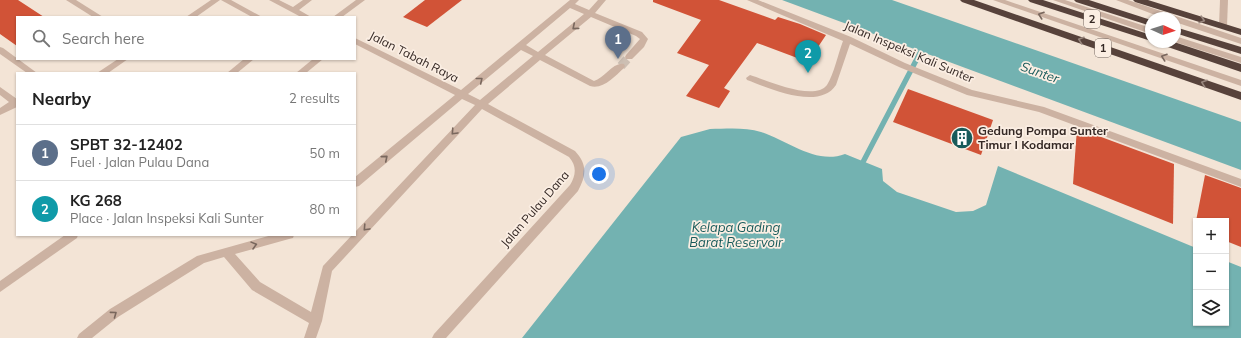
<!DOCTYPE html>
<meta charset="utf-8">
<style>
body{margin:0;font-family:Mulish,sans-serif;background:#f2f2f2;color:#222}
.controls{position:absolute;right:12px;bottom:12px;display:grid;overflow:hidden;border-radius:0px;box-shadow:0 1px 3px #0004}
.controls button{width:36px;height:36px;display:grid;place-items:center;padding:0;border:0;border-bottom:1px solid #e0e0e0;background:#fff;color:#222;font:20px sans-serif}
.compass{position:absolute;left:1145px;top:12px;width:36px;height:36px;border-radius:50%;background:#fff;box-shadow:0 1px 3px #0004;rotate:93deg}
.you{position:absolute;left:599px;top:174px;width:14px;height:14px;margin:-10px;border:3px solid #fff;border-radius:50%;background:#1a73e8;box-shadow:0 0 0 6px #1a73e833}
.badge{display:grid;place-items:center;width:26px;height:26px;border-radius:50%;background:#111827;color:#fff;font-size:13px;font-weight:700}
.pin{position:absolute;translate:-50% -33px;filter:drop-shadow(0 1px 2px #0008)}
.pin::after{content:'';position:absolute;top:21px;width:14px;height:12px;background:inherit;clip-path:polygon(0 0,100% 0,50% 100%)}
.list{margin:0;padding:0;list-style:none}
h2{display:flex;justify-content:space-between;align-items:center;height:52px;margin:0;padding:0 16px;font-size:17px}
h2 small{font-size:13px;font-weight:400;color:#767676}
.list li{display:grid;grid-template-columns:26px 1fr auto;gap:12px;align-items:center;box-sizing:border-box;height:56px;padding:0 16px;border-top:1px solid #e0e0e0}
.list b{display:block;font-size:15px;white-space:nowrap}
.list p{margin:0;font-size:13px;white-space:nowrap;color:#767676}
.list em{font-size:13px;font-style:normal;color:#767676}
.icon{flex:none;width:22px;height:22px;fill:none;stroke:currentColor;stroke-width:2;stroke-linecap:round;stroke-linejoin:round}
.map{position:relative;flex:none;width:1241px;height:338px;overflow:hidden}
.search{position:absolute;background:#fff;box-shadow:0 1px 3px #0004;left:16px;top:16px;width:340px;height:44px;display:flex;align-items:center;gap:10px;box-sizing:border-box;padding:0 14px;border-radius:0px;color:#767676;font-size:15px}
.panel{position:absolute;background:#fff;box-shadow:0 1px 3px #0004;left:16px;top:72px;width:340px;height:164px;border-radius:0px}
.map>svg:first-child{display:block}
</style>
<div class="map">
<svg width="1241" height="338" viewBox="0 0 1241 338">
<rect width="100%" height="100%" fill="#f3e4d6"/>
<g fill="#73b2b1">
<path d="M782,0H892L1241,122V170Z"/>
<path d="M710,129C726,129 745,127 761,132C788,141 816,165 845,154L882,169L883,181L897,192L956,212L973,211L986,205L998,166L1196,248V323H1226V261L1241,267V338H522L681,137Z"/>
</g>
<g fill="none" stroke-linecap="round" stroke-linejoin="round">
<path fill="#73b2b1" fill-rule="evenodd" d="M921,49L924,51L866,162L865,164H861L860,162L918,51Z"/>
</g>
<g fill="#d15337">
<path d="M0,0H18L44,17H17V46L0,34Z"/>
<path d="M425,0H462L427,27L403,17Z"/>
<path d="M653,0H719L775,20L778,17L800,24L826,35L808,62L757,43L724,88L730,91L719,108L686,96L709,65L677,53L701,20L653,2Z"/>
<path d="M908,89L993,120L981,155L893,122Z"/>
<path d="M1077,128L1174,164L1173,224L1073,184Z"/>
<path d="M1205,175L1241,188V247L1226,241V221H1196Z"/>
</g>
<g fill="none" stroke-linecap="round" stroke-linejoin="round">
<path stroke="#cdbfb3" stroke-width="9" stroke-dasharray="9 4.5" stroke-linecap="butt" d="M621,66L629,57"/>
<g fill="#ccb2a2" fill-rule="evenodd">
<path d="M66,0H76L103,17H93Z"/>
<path d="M211,0H220L196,17H186Z"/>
<path d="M221,0H231L262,17H252Z"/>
<path d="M269,0H279L293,7L303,0H312L299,10L311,17H301Z"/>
<path d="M356,0H365L342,17H333Z"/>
<path d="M570,0H579L575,4L589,10L598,0H606L595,13L642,32L648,39L644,47L632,59H626L625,57L626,55L640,39L636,36L591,17L545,55L594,81C604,78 614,61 624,64L625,66L624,68C615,76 603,90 590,86L540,60L488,104L575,151C588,165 586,176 578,191L446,338H432L434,334L570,185C576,175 577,166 569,157L482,109L332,271L322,321L316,338H304L309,323L252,290L224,257L204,263L118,317L92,338H77L79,334L110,309L197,256L272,235H294L293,238L289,239L235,254L260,282L311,312L323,266L352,235H355V232L475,105L462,99L359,186L355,187V177L455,95L355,44V38L461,90ZM570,8L584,14L538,52L526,45ZM521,50L533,56L480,100L468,94Z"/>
<path d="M747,0H758L851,37L905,63L972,90L1044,107L1241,179V187L1039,112L967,95L899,67L850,44L836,85C819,111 769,88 747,80L746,78L750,75C766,80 814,102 827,85C834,74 838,54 843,41Z"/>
<path d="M993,0H1005L1241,80V86Z"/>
<path d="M1053,0H1065L1151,28V34Z"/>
<path d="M1116,0H1128L1241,38V44L1175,22V18H1163Z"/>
<path d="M1220,0H1228L1227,26L1223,29L1219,26Z"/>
<path d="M1175,36L1241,57V63L1175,42Z"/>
<path d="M0,47L3,48L37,73H27L0,54Z"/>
<path d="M118,59H128L108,73H97Z"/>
<path d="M244,59H254L237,73H227Z"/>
<path d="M313,59H323L306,73H296Z"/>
<path d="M0,87L17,99V107L0,115V108L9,102L0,95Z"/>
<path d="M65,235H78L77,238L0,292V281Z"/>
</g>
<g fill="#57423b" fill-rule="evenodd">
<path d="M960,0H974L1241,92V100L962,2Z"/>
<path d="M1028,0H1043L1151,35V41L1030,2Z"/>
<path d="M1074,0H1089L1151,20V26L1076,2Z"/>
<path d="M1133,0H1148L1241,29V35L1135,2Z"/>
<path d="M1175,27L1241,47V54L1175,33Z"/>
<path d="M1158,42H1174L1241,64V72L1159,44Z"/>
</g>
</g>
<defs><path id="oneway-chevron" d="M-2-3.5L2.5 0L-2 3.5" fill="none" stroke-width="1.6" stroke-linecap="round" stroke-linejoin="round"/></defs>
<g stroke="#79675d">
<use href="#oneway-chevron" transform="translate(1041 15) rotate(-161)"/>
<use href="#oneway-chevron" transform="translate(575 27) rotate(140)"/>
<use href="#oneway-chevron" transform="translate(1164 57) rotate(-161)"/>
<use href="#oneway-chevron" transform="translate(480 80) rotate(-39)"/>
<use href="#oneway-chevron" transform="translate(454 132) rotate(133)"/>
<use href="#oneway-chevron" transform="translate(385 158) rotate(-40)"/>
<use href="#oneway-chevron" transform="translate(366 228) rotate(133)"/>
<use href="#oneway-chevron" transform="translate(254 245) rotate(-15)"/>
<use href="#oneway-chevron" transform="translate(114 314) rotate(-36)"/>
</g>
<g stroke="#99877e">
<use href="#oneway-chevron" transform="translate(1202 20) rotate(17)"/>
<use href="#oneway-chevron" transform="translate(1081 40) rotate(-161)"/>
<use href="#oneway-chevron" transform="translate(1204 83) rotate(-161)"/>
</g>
<defs>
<g id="building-disc" transform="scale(1.15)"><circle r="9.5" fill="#175a5a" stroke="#fbeee3"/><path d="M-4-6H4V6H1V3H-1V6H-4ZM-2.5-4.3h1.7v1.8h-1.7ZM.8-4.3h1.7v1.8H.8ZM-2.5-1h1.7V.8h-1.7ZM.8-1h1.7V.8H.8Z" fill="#fff"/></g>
</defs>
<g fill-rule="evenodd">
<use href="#building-disc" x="962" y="138"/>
</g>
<g text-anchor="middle" stroke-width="3.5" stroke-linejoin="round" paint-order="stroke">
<g fill="#fbeee3" stroke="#70645e" stroke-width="1">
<rect x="1084" y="10" width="16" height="18" rx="3"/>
<rect x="1095" y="39" width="16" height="18" rx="3"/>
</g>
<g font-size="11" font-weight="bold" fill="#352925">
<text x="1092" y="23">2</text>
<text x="1103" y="52">1</text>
</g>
<g font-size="12" fill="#352925" stroke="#fbeee3">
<text transform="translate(909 52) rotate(23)" y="4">Jalan Inspeksi Kali Sunter</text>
<text transform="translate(414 57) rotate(27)" y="4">Jalan Tabah Raya</text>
<text transform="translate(535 209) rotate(-49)" y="4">Jalan Pulau Dana</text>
</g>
<g font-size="12" font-weight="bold" fill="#352925" stroke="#fbeee3" text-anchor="start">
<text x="978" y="135">Gedung Pompa Sunter<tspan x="978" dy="14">Timur I Kodamar</tspan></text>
</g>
<g font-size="13" font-style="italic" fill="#175a5a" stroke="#fbeee3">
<text transform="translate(1040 72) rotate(20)" y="5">Sunter</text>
<text x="736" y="232">Kelapa Gading<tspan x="736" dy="15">Barat Reservoir</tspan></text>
</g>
</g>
</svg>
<div class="controls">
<button>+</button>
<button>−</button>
<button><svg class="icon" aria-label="layers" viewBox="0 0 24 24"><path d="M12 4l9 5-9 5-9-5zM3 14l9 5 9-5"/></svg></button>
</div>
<svg class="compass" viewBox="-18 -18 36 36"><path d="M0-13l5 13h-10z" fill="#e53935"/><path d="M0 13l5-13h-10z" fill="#767676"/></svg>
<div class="you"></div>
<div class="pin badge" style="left:618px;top:59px;background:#5c6f8a">1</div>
<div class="pin badge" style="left:808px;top:73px;background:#0f9aa8">2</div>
<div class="search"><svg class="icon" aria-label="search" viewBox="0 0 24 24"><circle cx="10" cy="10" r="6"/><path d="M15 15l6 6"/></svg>Search here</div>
<section class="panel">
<h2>Nearby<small>2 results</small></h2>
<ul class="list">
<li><span class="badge" style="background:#5c6f8a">1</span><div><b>SPBT 32-12402</b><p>Fuel · Jalan Pulau Dana</p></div><em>50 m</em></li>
<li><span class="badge" style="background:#0f9aa8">2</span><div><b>KG 268</b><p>Place · Jalan Inspeksi Kali Sunter</p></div><em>80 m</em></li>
</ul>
</section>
</div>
